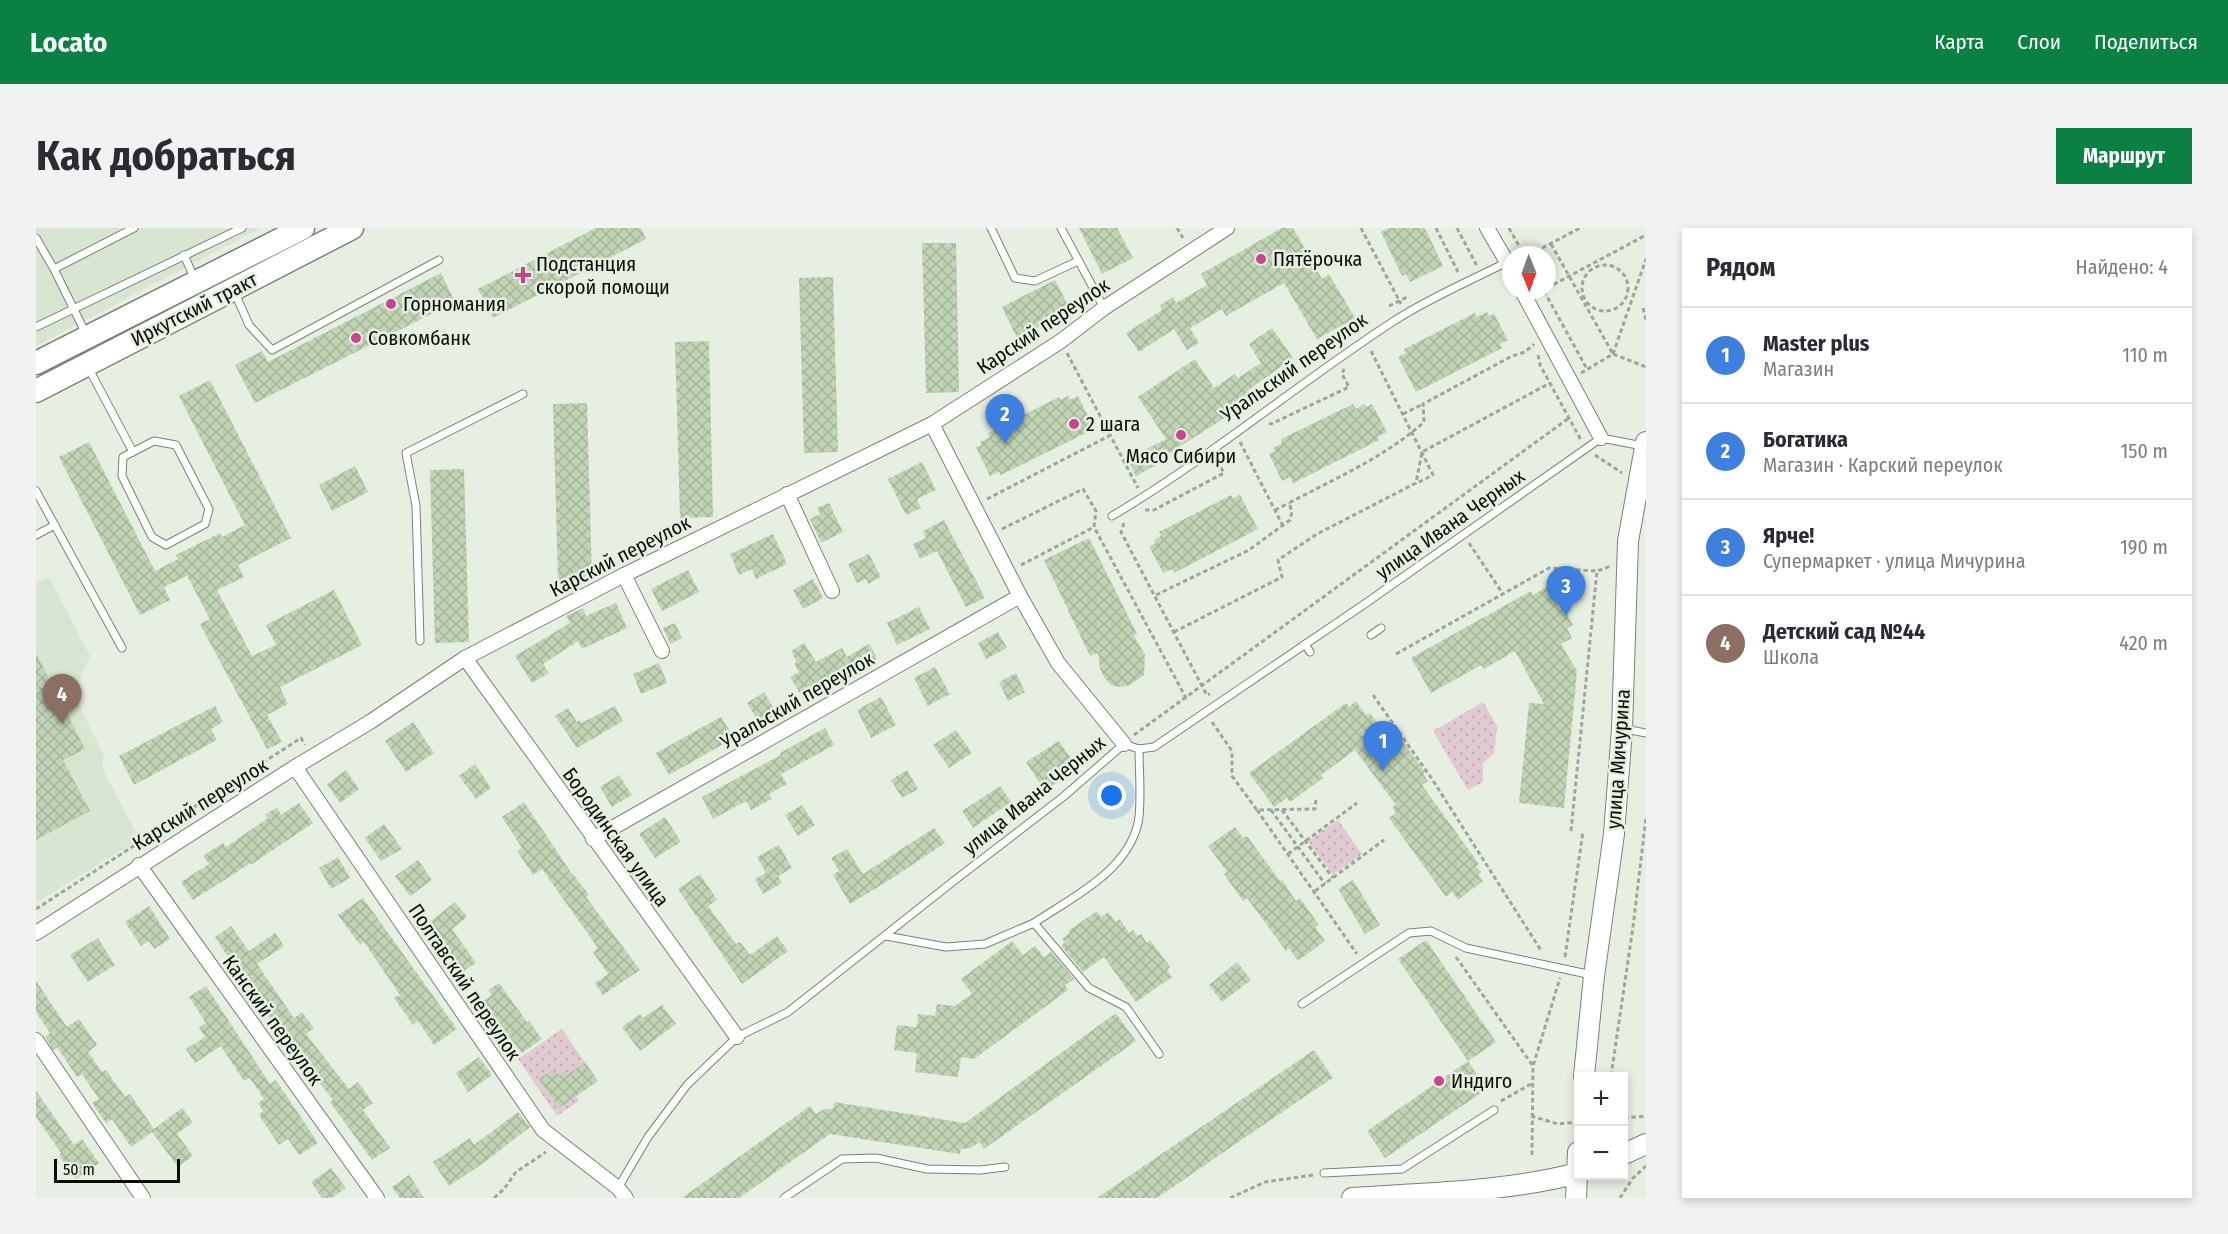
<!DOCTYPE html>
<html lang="ru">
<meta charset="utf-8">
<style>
body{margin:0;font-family:"Fira Sans Condensed",sans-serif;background:#f2f2f3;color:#2b2b33}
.controls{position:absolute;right:18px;bottom:18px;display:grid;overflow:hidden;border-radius:0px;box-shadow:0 3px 9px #0003}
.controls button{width:54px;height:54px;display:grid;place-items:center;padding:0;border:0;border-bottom:2px solid #e1e1e2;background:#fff;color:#2b2b33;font:30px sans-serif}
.compass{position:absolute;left:1466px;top:18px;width:54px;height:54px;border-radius:50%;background:#fff;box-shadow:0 3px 9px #0003;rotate:179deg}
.scale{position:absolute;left:18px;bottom:15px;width:126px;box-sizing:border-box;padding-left:6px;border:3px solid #0a0d09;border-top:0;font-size:16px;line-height:21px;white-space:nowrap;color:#0a0d09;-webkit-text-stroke:4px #e6efe1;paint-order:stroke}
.you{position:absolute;left:1076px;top:568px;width:21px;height:21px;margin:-15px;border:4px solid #fff;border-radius:50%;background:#1a73e8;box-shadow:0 0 0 9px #1a73e833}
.badge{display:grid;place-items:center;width:39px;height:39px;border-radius:50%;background:#0b8043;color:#fff;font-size:20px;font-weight:700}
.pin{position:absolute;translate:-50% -50px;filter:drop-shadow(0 2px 3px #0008)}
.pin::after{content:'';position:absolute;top:32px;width:21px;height:18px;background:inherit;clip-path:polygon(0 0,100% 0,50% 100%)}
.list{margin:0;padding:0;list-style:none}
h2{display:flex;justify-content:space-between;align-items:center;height:78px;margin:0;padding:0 24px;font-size:26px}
h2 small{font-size:20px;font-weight:400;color:#7c7c81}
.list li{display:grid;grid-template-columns:39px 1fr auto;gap:18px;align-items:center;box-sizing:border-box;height:96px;padding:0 24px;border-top:2px solid #e1e1e2}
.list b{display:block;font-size:22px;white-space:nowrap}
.list p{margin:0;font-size:20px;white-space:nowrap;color:#7c7c81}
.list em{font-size:20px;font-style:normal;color:#7c7c81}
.map{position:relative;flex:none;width:1610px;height:970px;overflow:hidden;border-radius:0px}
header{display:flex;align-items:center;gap:36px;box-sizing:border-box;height:84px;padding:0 30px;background:#0b8043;color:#fff}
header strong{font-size:28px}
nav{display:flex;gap:33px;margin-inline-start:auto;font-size:21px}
.intro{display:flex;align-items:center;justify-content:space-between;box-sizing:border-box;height:144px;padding:0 36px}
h1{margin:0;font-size:42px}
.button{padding:15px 27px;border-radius:0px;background:#0b8043;color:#fff;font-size:21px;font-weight:700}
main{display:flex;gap:36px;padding:0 36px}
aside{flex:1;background:#fff;border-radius:0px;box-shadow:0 3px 9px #0003}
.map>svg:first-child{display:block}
</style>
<header>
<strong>Locato</strong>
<nav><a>Карта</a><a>Слои</a><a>Поделиться</a></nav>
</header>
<div class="intro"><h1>Как добраться</h1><a class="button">Маршрут</a></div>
<main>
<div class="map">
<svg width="1610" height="970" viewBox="0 0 1610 970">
<defs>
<pattern id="park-dots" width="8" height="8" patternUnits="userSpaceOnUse" patternTransform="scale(1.5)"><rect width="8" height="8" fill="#e2cad4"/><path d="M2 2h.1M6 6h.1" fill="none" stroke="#c1acb5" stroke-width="1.8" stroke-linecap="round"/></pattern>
<pattern id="building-cross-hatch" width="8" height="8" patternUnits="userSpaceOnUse" patternTransform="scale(1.5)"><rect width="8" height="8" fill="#c1d5b5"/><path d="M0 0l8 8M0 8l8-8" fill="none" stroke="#a4b69a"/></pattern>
</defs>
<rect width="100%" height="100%" fill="#e6efe1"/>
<g fill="#d8e5d0">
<path d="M0,0H225L0,118Z"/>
<path d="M13,349L54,428L37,465L68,528L66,540L103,611L0,675V356Z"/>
</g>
<g fill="url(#park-dots)">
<path d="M1447,474L1461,498L1458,526L1447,535V554L1432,562L1397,503Z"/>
<path d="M1302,592L1326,626L1297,647L1272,613Z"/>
<path d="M526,801L562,853L540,868L543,873L521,888L482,831Z"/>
</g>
<g fill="url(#building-cross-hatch)">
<path d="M560,0H605L610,11L457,90L442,61Z"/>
<path d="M1043,0H1081L1097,30L1066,46Z"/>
<path d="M1246,0H1257L1286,51L1293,46L1319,90L1281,111L1248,55L1190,88L1186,81L1154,100L1163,115L1151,122L1138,101L1103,124L1090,105L1126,82L1124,77L1137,69L1140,75L1171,57L1165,46Z"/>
<path d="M1353,0H1389L1407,38L1374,54L1370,46L1366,48L1345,4Z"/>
<path d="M886,15H920L923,164L890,165Z"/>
<path d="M405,45L419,74L219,175L199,137L226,123L232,134Z"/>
<path d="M797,49L802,224L768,225L763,50Z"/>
<path d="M1019,52L1035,83L981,110L966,79Z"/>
<path d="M1451,84L1453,88L1458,86L1472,112L1464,116L1466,120L1380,164L1362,129L1370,125L1368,121L1439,85L1441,89Z"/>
<path d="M1236,100L1257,130L1211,163L1216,169L1193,183L1195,186L1127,229L1129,232L1100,248L1091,231L1130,211L1102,169L1159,131L1178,160L1199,146L1202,150L1225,135L1213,116Z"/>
<path d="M673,113L677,289L644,290L639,114Z"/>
<path d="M174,152L255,310L202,337L208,349L181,362L216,428L240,417L230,397L298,362L326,417L244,459L252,476L231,487L246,514L231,521L164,396L174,391L151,348L128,359L134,372L104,387L23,229L53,214L119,343L142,331L140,327L184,305L186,309L209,297L143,168Z"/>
<path d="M1032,168L1034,172L1042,168L1056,196L1048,200L1050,205L965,247L963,244L954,248L940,219L946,217L944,214L954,209L952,205L1023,169L1024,172Z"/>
<path d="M551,175L556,351L522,352L517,176Z"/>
<path d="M1317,176L1320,181L1328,176L1330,179L1336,176L1351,204L1341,209L1343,212L1257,255L1254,249L1246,253L1233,226L1239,223L1237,220L1246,215L1245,211Z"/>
<path d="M886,234L900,262L881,271L885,280L870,287L852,251Z"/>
<path d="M319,238L332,264L296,283L283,257Z"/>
<path d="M428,241L433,414L399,415L394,242Z"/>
<path d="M1195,267L1197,270L1204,267L1222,301L1138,345L1136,341L1127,345L1113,318L1120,315L1118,312L1125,308L1123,304Z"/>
<path d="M793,275L807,304L785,315L774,291L784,286L781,280Z"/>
<path d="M908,292L949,370L930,379L901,323L884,331L877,316L890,310L887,303Z"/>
<path d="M737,306L751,336L720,351L716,341L703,347L694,326Z"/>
<path d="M1053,310L1101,406L1098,408L1109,427L1108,447L1094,457L1084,459L1075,457L1069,450L1064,441L1062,425L1054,428L1008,332Z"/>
<path d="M833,326L845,349L832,356L830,351L821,355L812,336Z"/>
<path d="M652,342L663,364L626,383L615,361Z"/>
<path d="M777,351L787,370L767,381L757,362Z"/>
<path d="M1523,352L1536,375L1528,380L1537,397L1531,400L1536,410L1525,416L1541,443L1528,580L1483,575L1493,475L1508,476L1479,423L1448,441L1445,437L1395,465L1375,430L1495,363L1497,367Z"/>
<path d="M580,375L591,400L546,421L542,413L507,436L513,445L496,455L479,428L534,395L530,388L547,380L550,388Z"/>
<path d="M883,379L894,401L861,417L851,395Z"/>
<path d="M639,395L646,410L634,416L627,400Z"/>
<path d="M962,404L971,420L950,431L942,415Z"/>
<path d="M768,415L780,434L806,420L811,429L833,416L840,428V434L824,443L825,446L804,458L801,452L767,470L754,449L763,444L758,436L761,434L755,423Z"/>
<path d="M0,425L49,521L27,532L54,583L0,612Z"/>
<path d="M623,435L631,455L605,466L597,446Z"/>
<path d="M899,439L914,466L892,478L878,450Z"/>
<path d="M980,445L989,464L972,473L963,454Z"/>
<path d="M728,464L741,486L724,496L711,475Z"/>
<path d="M845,469L860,497L835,510L821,482Z"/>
<path d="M1320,473L1330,487L1334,485L1349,505L1353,502L1358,508L1361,506L1389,544L1387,546L1392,553L1386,557L1443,636L1440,638L1445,644L1442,646L1447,653L1422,672L1416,664L1410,669L1353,590L1360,585L1356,579L1360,577L1319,522L1285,547L1287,550L1254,574L1251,570L1238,579L1213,545L1310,475L1313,479Z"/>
<path d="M179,478L187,494L175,501L181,512L98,557L83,528Z"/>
<path d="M579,478L587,493L541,520L519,488L532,480L541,494L544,492L545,495Z"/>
<path d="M685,489L698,510L633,547L620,525Z"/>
<path d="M377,494L398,525L370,544L349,513Z"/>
<path d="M789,500L798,517L745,546L751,556L733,566L736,571L715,582L710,573L677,591L666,569L745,527L744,525Z"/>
<path d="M920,502L936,525L913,540L897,517Z"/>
<path d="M1023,513L1036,532L1016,545L1022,554L1008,562L990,534Z"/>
<path d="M439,536L455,560L440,571L423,548Z"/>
<path d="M310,542L323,561L304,575L291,556Z"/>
<path d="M871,542L882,561L866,570L855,552Z"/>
<path d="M583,547L596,567L576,579L564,559Z"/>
<path d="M964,558L975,574L937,600L926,583Z"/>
<path d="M488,574L536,646H537L553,667L550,669L604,742L567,767L559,755L572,746L557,724L562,720L506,641L497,647L481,623L486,620L466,589Z"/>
<path d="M263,575L277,595L216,636L215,635L157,672L145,654L173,636L167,628L187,615L190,619L232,590L229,587L241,579L245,587Z"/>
<path d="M766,577L779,597L762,608L749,587Z"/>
<path d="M629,589L645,614L619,630L603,606Z"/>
<path d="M348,596L366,621L345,633L329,610Z"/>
<path d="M1199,599L1207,610L1211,608L1244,653L1246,652L1260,673L1264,670L1283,697L1279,699L1289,713L1262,733L1253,720L1250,723L1211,670L1207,673L1188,646L1191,644L1172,618Z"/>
<path d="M898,600L909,615L855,651L814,676L797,647L803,643L795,630L811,621L827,646Z"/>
<path d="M743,617L756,640L742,648L746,655L727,666L719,651L730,645L721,629Z"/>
<path d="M302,629L314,650L295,661L283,640Z"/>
<path d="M382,632L396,652L374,668L359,648Z"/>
<path d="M664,646L681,672L672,678L700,716L704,714L714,727L741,708L752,723L706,756L642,661Z"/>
<path d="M1317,652L1344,697L1329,706L1302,661Z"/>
<path d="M327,670L421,801L398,817L382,793L377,797L358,770L364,767L328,714L324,717L302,687Z"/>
<path d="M419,674L431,689L416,701L440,735L426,744L391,696Z"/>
<path d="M113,678L134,711L118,721L113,713L105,718L89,694Z"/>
<path d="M1061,683L1065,689L1072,684L1080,694L1084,691L1093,705L1097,702L1102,708L1105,706L1111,715L1114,712L1134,739L1131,742L1136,749L1100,774L1068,729L1047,744L1025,718L1029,714L1026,711L1034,705L1032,703Z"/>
<path d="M195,698L213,723L239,705L248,718L221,736L258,790L266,784L278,800L270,806L313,861L322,854L337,875L327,882L354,920L336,932L294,874L297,872L228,783L179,709Z"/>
<path d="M62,710L79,737L52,754L34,727Z"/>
<path d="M1390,712L1460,814L1432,833L1362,731Z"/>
<path d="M976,713L987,727L999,718L1008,729L1015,724L1038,751L1029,757L1032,762L938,831L925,829L922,849L879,844L881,825L858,822L861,797L881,799L882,786L899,788L901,776L919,778L936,766L925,751Z"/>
<path d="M1201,734L1215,752L1186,774L1173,757Z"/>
<path d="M0,753L31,799L43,791L61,817L52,824L66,844L70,842L89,869L94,866L118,901L146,880L157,894L141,906L157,928L142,939L116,904L95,919L76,891L70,895L56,875L63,871L46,846L41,849L21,819L17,822L9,809L14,805L0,784Z"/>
<path d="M463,755L491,794L493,793L506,811L486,825L446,774L456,767L452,762Z"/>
<path d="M170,758L234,856L240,852L282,915L263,927L252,911L243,917L223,887L227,883L222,875L228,871L214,850L208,853L185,818L159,835L150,821L169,809L163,799L170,795L153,769Z"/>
<path d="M626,777L640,796L604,823L586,799L604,786L607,790Z"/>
<path d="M1080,785L1100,813L948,921L944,914L934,920L925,921L924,926L794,906L703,970H646L774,878L780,886L788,881H797L798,874L929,895Z"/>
<path d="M1278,822L1297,850L1274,865L1121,970H1061Z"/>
<path d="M443,829L456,847L432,864L420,845Z"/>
<path d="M1432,833L1451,861L1349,930L1331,903Z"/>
<path d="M549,834L562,853L523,880L503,851L518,841L522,847L527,844L530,848Z"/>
<path d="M0,863L38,917L46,911L63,935L40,951L23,927L25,925L0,889Z"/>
<path d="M482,884L494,899L449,934L413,958L397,934L434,910L438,917Z"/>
<path d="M295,940L310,960L296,970H286L275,954Z"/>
<path d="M373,947L388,970H364L356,959Z"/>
</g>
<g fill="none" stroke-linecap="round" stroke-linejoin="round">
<g stroke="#7a8275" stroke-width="9">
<g id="lane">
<path d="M955,0L979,50L999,53L1042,33"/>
<path d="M1025,0L1068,80"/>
<path d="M0,10L18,41L50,106"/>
<path d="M148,27L159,52"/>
<path d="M18,41L98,0"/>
<path d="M199,65L213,97L236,122L403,32"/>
<path d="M0,99L206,0"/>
<path d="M53,141L97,224"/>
<path d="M118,213L140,217L173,281L169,296L130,317L116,309L86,248L87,229Z"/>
<path d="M0,263L86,420"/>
<path d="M1076,288C1174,230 1262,155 1358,93C1393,70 1434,53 1471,34"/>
<path d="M0,307L19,297"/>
<path d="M1335,407L1345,400"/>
<path d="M384,413L380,278L370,225L487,166"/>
<path d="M1269,416L1274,424"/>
<path d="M1589,501L1610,505"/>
<path d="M998,695C1035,670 1091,644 1102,595C1106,578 1103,540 1103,521"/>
<path d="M850,708L910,719L949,716L998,695L1053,760L1090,779L1123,826"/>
<path d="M1266,776L1373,705L1395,703L1430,720L1556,747"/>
<path d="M1288,945L1366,941L1458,882"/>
<path d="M582,960L612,909L651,857L701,809L752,784L919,652L1027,569L1088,516L1103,521L1118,519L1330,375L1565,210L1607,218"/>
<path d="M748,970L806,931L840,930L891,941L944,942L969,939"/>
</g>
</g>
<g stroke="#7a8275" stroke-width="16">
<g id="street">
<path d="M1451,0L1475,41"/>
<path d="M1486,63L1565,210"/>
<path d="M896,196L984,368L1022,435L1088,516"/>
<path d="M751,266L796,363"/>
<path d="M588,347L626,423"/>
<path d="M429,430L701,809"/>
<path d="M259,539L507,902L582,960L590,970"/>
<path d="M557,611L984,368"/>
<path d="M103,637L341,970"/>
<path d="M0,705L259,539L334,494L429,430L588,347L896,196L1025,113L1068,80L1191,0"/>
<path d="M0,812L107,970"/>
</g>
</g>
<g stroke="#7a8275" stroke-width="22">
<g id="secondary">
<path d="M1548,848L1558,748L1578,606L1586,501L1592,313L1610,214"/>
<path d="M1588,926L1610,916"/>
<path d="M1316,970C1391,965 1469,964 1542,945"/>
<path d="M1540,970L1542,924"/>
</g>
</g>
<g stroke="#7a8275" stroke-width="25">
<g id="primary">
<path d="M0,135L267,0"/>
<path d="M0,163L316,0"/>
</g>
</g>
<g stroke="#9ea69b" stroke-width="3" stroke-dasharray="4.5 3" stroke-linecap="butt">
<path d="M1141,0L1147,10"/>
<path d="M1325,0L1365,76"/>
<path d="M1400,0L1422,44"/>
<path d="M1421,0L1441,38"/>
<path d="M1473,0L1488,27"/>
<path d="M1515,16L1577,126"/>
<path d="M1493,27L1544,0"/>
<circle cx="1569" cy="60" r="23"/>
<path d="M1511,60L1610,7"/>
<path d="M1508,63L1551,141"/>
<path d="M1353,78L1373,68"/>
<path d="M1607,80L1610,92"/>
<path d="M1335,123L1397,247L1381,255"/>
<path d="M1031,125L1102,260"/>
<path d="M1577,126L1610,31"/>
<path d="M1502,127L1504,137L1545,212"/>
<path d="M1545,145L1577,126L1610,139"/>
<path d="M1367,186L1387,176"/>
<path d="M1233,195L1235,196L1313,159L1306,146L1308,141"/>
<path d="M1204,214L1247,298"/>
<path d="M1559,227L1586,245"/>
<path d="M951,271L1073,208"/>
<path d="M1109,282H1118L1188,245L1182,234V231"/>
<path d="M1239,282L1253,275"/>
<path d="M1088,295L1085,304L1166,458L1171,467L1174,466"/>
<path d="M966,301L1047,261L1060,283L1058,299L1150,470"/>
<path d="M1433,315L1467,366"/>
<path d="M985,337L1058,299"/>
<path d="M1120,367L1213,322L1254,292L1256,284L1253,275C1300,250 1349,229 1388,194L1387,176L1476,128L1489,124L1498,116"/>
<path d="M1138,404L1246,349L1242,332L1281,306L1380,255L1386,224L1514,155"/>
<path d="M1360,426L1513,340L1561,343"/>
<path d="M1337,467L1396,551L1506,724"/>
<path d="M1176,494L1196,523V548L1221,582L1279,581L1280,571"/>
<path d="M1098,507L1533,190"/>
<path d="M1221,582L1321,726"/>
<path d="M1235,582L1289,656"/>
<path d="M1246,582L1297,650"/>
<path d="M1535,603L1561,343L1575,338"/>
<path d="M1252,626L1321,575"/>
<path d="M1279,663L1348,612"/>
<path d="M0,681L265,510L269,517"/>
<path d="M1420,729L1497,838"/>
<path d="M1529,729L1547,603"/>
<path d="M1575,848L1597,699L1610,589"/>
<path d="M1465,873L1495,856"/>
<path d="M1495,888L1522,896L1542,894"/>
<path d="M1588,890L1610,888"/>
<path d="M1496,927L1497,838L1524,750"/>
<path d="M458,970L468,961L480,944L510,924"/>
<path d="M1194,970L1229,954L1277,947"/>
<path d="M1584,970L1597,950L1610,938"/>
</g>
<use href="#lane" stroke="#fff" stroke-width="7"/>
<use href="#street" stroke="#fff" stroke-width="14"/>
<use href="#secondary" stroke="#fff" stroke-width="20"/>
<use href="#primary" stroke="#fff" stroke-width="22"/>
</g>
<g fill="#c6458d" stroke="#e6efe1" stroke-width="2">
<circle cx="1225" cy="31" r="6"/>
<path d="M484 38h6v6h6v6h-6v6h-6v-6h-6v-6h6z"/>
<circle cx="355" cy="76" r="6"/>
<circle cx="320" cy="110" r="6"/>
<circle cx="1038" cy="196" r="6"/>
<circle cx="1145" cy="207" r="6"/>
<circle cx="1403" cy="853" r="6"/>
</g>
<g text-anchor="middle" stroke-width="5" stroke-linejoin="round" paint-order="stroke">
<g font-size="20" fill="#0a0d09" stroke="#e6efe1" text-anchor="start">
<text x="1237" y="38">Пятёрочка</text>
<text x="500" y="43">Подстанция<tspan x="500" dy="23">скорой помощи</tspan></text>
<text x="367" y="83">Горномания</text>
<text x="332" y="117">Совкомбанк</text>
<text x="1050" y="203">2 шага</text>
<text x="1145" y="235" text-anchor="middle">Мясо Сибири</text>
<text x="1415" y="860">Индиго</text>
</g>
<g font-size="20" fill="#0a0d09" stroke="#e6efe1">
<text transform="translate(158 81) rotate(-27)" y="7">Иркутский тракт</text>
<text transform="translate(1007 98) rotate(-34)" y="7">Карский переулок</text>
<text transform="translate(1258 139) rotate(-35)" y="7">Уральский переулок</text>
<text transform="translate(1414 296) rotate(-35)" y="7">улица Ивана Черных</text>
<text transform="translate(584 328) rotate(-27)" y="7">Карский переулок</text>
<text transform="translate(761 472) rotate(-30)" y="7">Уральский переулок</text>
<text transform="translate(1582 531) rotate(-86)" y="7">улица Мичурина</text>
<text transform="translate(998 567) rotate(-39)" y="7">улица Ивана Черных</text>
<text transform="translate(164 576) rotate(-32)" y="7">Карский переулок</text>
<text transform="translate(580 609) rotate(54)" y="7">Бородинская улица</text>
<text transform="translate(429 754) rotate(56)" y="7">Полтавский переулок</text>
<text transform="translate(237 792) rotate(54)" y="7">Канский переулок</text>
</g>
</g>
</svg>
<div class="controls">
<button>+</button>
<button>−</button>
</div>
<svg class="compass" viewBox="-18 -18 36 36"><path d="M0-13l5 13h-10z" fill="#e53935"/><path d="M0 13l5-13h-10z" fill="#7c7c81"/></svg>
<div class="scale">50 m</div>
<div class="you"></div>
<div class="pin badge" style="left:1347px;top:543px;background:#3f7fe0">1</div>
<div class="pin badge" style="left:969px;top:216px;background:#3f7fe0">2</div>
<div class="pin badge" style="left:1530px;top:388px;background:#3f7fe0">3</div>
<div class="pin badge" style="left:26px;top:496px;background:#8d6e63">4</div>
</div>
<aside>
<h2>Рядом<small>Найдено: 4</small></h2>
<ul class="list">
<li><span class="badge" style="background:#3f7fe0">1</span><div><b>Master plus</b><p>Магазин</p></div><em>110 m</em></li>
<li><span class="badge" style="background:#3f7fe0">2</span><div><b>Богатика</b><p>Магазин · Карский переулок</p></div><em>150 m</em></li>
<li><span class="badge" style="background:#3f7fe0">3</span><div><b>Ярче!</b><p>Супермаркет · улица Мичурина</p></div><em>190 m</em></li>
<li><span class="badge" style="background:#8d6e63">4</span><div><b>Детский сад №44</b><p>Школа</p></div><em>420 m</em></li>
</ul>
</aside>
</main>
